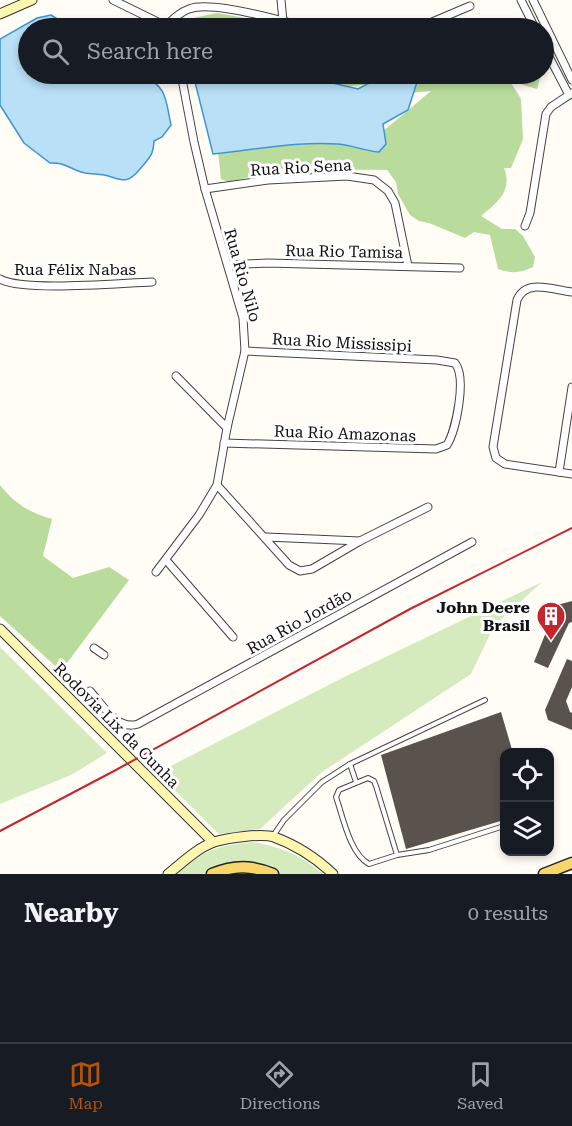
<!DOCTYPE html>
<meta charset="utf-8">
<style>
body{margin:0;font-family:"Roboto Serif",serif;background:#242831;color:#f1f3f6}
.controls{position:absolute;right:18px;bottom:18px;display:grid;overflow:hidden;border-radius:12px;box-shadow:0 3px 9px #0003}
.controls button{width:54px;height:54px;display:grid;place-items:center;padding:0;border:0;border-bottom:2px solid #363941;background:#171b24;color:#f1f3f6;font:30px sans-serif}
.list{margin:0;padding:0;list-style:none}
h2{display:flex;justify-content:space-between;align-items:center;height:78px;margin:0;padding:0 24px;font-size:26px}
h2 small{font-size:20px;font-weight:400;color:#9ea1a6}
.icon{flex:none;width:33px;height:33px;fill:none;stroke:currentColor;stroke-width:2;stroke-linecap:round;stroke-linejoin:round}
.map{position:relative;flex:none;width:572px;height:874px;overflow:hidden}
.search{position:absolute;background:#171b24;box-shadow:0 3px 9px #0003;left:18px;right:18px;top:18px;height:66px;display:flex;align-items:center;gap:15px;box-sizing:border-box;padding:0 21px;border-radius:33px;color:#9ea1a6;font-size:22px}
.sheet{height:168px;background:#171b24}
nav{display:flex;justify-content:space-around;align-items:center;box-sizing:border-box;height:84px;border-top:2px solid #363941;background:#171b24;font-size:16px;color:#9ea1a6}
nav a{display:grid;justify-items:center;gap:3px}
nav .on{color:#b45309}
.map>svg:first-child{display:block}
</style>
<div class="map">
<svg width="572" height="874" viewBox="0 0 572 874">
<rect width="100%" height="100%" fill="#fffdf5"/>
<g fill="#d5ebbd">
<path d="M542,582L494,626L471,674L322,772L260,829L219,834L157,773L348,675Z"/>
<path d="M0,647L107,753L71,775L0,804Z"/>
<path d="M253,842C281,847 302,855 323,874H279L272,869L249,862L225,865L203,874H176C202,851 218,845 253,842Z"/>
</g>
<g fill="#b9dc9c">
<path d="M217,13L256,20L271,28H187L193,18Z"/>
<path d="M291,74H541L537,89L510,81L521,99L523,139L511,168H504C513,191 497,203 481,216L502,229H515L523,236L535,257L533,267C520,273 512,274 498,269L490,235L474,232L465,238L429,223L419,221L410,215L398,194L396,182L387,170L282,169L229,182L221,179L218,152L248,131L376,137L431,91L408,93L388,82L344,87Z"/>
<path d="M0,485C15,504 30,513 52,519L43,556L73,578L109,567L129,580L61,671L0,616Z"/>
</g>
<g fill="#b9e0f7" stroke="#3f96cf" stroke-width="1.5">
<path d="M51,15L71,28H28V74H141C168,88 165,97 171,125L162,137L154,141C153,156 150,157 140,169C126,186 122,179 104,175C98,174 91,174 85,173C71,170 66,162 50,163L24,143L0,105V39L37,18Z"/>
<path d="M193,74H293L358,89L375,80L418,79L408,110L383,124L386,144L379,152C364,151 352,145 338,144C296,141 255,150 213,154Z"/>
</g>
<g fill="#5a524d">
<path d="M572,601V622L569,623L548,668L534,662L557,605Z"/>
<path d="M567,659L572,661V687L566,701L570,712L572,713V730L548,720L545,710Z"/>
<path d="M501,712L513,753H504V820L406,849L381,755Z"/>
</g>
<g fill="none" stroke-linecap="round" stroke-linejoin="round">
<g stroke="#444" stroke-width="6">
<g id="lane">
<path d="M350,764L356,782"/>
<path d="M368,778L374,781L376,786L397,855L369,864C350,854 343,817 336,797L339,790Z"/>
<path d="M273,836L284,820L322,782L350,764L485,700"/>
<path d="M397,855L429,850L504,826"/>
</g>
</g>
<g stroke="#444" stroke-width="9">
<g id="street">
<path d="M113,0L166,26"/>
<path d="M281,0L283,21"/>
<path d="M521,0L535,28"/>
<path d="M533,0L572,80"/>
<path d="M166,26C173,19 180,12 189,9C211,0 284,21 308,28"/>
<path d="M418,28L470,6"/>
<path d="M544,47L569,95"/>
<path d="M205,189L268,180L347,176L374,180L388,191L395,203L408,266"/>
<path d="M525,226L530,213L546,114L551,107L572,93"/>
<path d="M228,265L267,263L460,268"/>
<path d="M0,279C23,292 120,283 152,282"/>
<path d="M572,292C553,290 526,278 517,300L493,447L496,458L505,464L572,474"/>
<path d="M176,376L227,428"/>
<path d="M224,443L436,449L447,445C456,430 467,378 455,363L437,360L245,351"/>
<path d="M559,472L572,387"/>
<path d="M217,485L289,565L300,571L312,569L360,541L428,507"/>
<path d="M266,537L360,541"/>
<path d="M166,560L233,637"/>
<path d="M156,572L199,515L217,485L227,428L245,351L243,318L205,189L194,142L181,74"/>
<path d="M94,648L104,655"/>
<path d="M90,691C102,704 117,731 138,724L472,542"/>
</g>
</g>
<g stroke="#333" stroke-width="11">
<g id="secondary">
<path d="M0,14L32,0"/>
<path d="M0,629L213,842"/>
<path d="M168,874C182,863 197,848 214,842C227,838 262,833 274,837C296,845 316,858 333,874"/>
</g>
</g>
<g stroke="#222" stroke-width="13">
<g id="primary">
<path d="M212,874C234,865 251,865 273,874"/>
<path d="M544,874L572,863"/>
</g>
</g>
<use href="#lane" stroke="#fff" stroke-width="4"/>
<use href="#street" stroke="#fff" stroke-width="7"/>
<use href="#secondary" stroke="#fff6b0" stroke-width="9"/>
<use href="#primary" stroke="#f9d66b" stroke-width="10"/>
<path stroke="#c4262e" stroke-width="2" d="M0,831L114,771L410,609L572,528"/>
</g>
<defs>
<g id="building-pin" transform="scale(1.5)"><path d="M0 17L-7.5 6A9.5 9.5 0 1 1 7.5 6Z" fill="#c4262e" stroke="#fff"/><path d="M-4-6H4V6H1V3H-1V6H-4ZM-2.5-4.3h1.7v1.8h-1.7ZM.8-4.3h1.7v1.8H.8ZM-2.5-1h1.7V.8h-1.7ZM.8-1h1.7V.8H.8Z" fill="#fff"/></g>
</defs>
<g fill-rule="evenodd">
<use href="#building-pin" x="551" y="616"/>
</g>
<g text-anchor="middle" stroke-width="6" stroke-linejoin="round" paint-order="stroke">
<g font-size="16" fill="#111" stroke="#fff">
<text transform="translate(301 167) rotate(-3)" y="6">Rua Rio Sena</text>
<text transform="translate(344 251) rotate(1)" y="6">Rua Rio Tamisa</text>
<text x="75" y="275">Rua Félix Nabas</text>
<text transform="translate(243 275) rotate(74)" y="6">Rua Rio Nilo</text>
<text transform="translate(342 342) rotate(3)" y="6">Rua Rio Mississipi</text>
<text transform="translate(345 433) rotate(2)" y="6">Rua Rio Amazonas</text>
<text transform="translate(299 621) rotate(-29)" y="6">Rua Rio Jordão</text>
<text transform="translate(117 725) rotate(45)" y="6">Rodovia Lix da Cunha</text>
</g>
<g font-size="16" font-weight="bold" fill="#111" stroke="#fff" text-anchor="end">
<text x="530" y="613">John Deere<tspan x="530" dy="18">Brasil</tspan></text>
</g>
</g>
</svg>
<div class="controls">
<button><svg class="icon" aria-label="locate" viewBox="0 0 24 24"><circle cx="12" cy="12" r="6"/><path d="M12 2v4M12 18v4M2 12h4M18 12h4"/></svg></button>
<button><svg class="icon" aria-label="layers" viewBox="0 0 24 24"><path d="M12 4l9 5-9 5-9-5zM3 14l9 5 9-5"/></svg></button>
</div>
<div class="search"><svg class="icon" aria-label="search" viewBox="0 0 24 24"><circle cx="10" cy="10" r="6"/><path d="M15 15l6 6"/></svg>Search here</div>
</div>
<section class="sheet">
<h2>Nearby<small>0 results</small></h2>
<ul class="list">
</ul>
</section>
<nav>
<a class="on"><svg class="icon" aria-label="map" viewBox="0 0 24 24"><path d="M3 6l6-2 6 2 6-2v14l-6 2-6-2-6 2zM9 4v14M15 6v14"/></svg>Map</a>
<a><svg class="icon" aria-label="directions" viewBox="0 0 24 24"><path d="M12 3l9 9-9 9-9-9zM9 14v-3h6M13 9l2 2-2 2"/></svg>Directions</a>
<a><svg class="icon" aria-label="saved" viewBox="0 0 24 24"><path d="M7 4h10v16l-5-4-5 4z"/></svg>Saved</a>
</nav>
